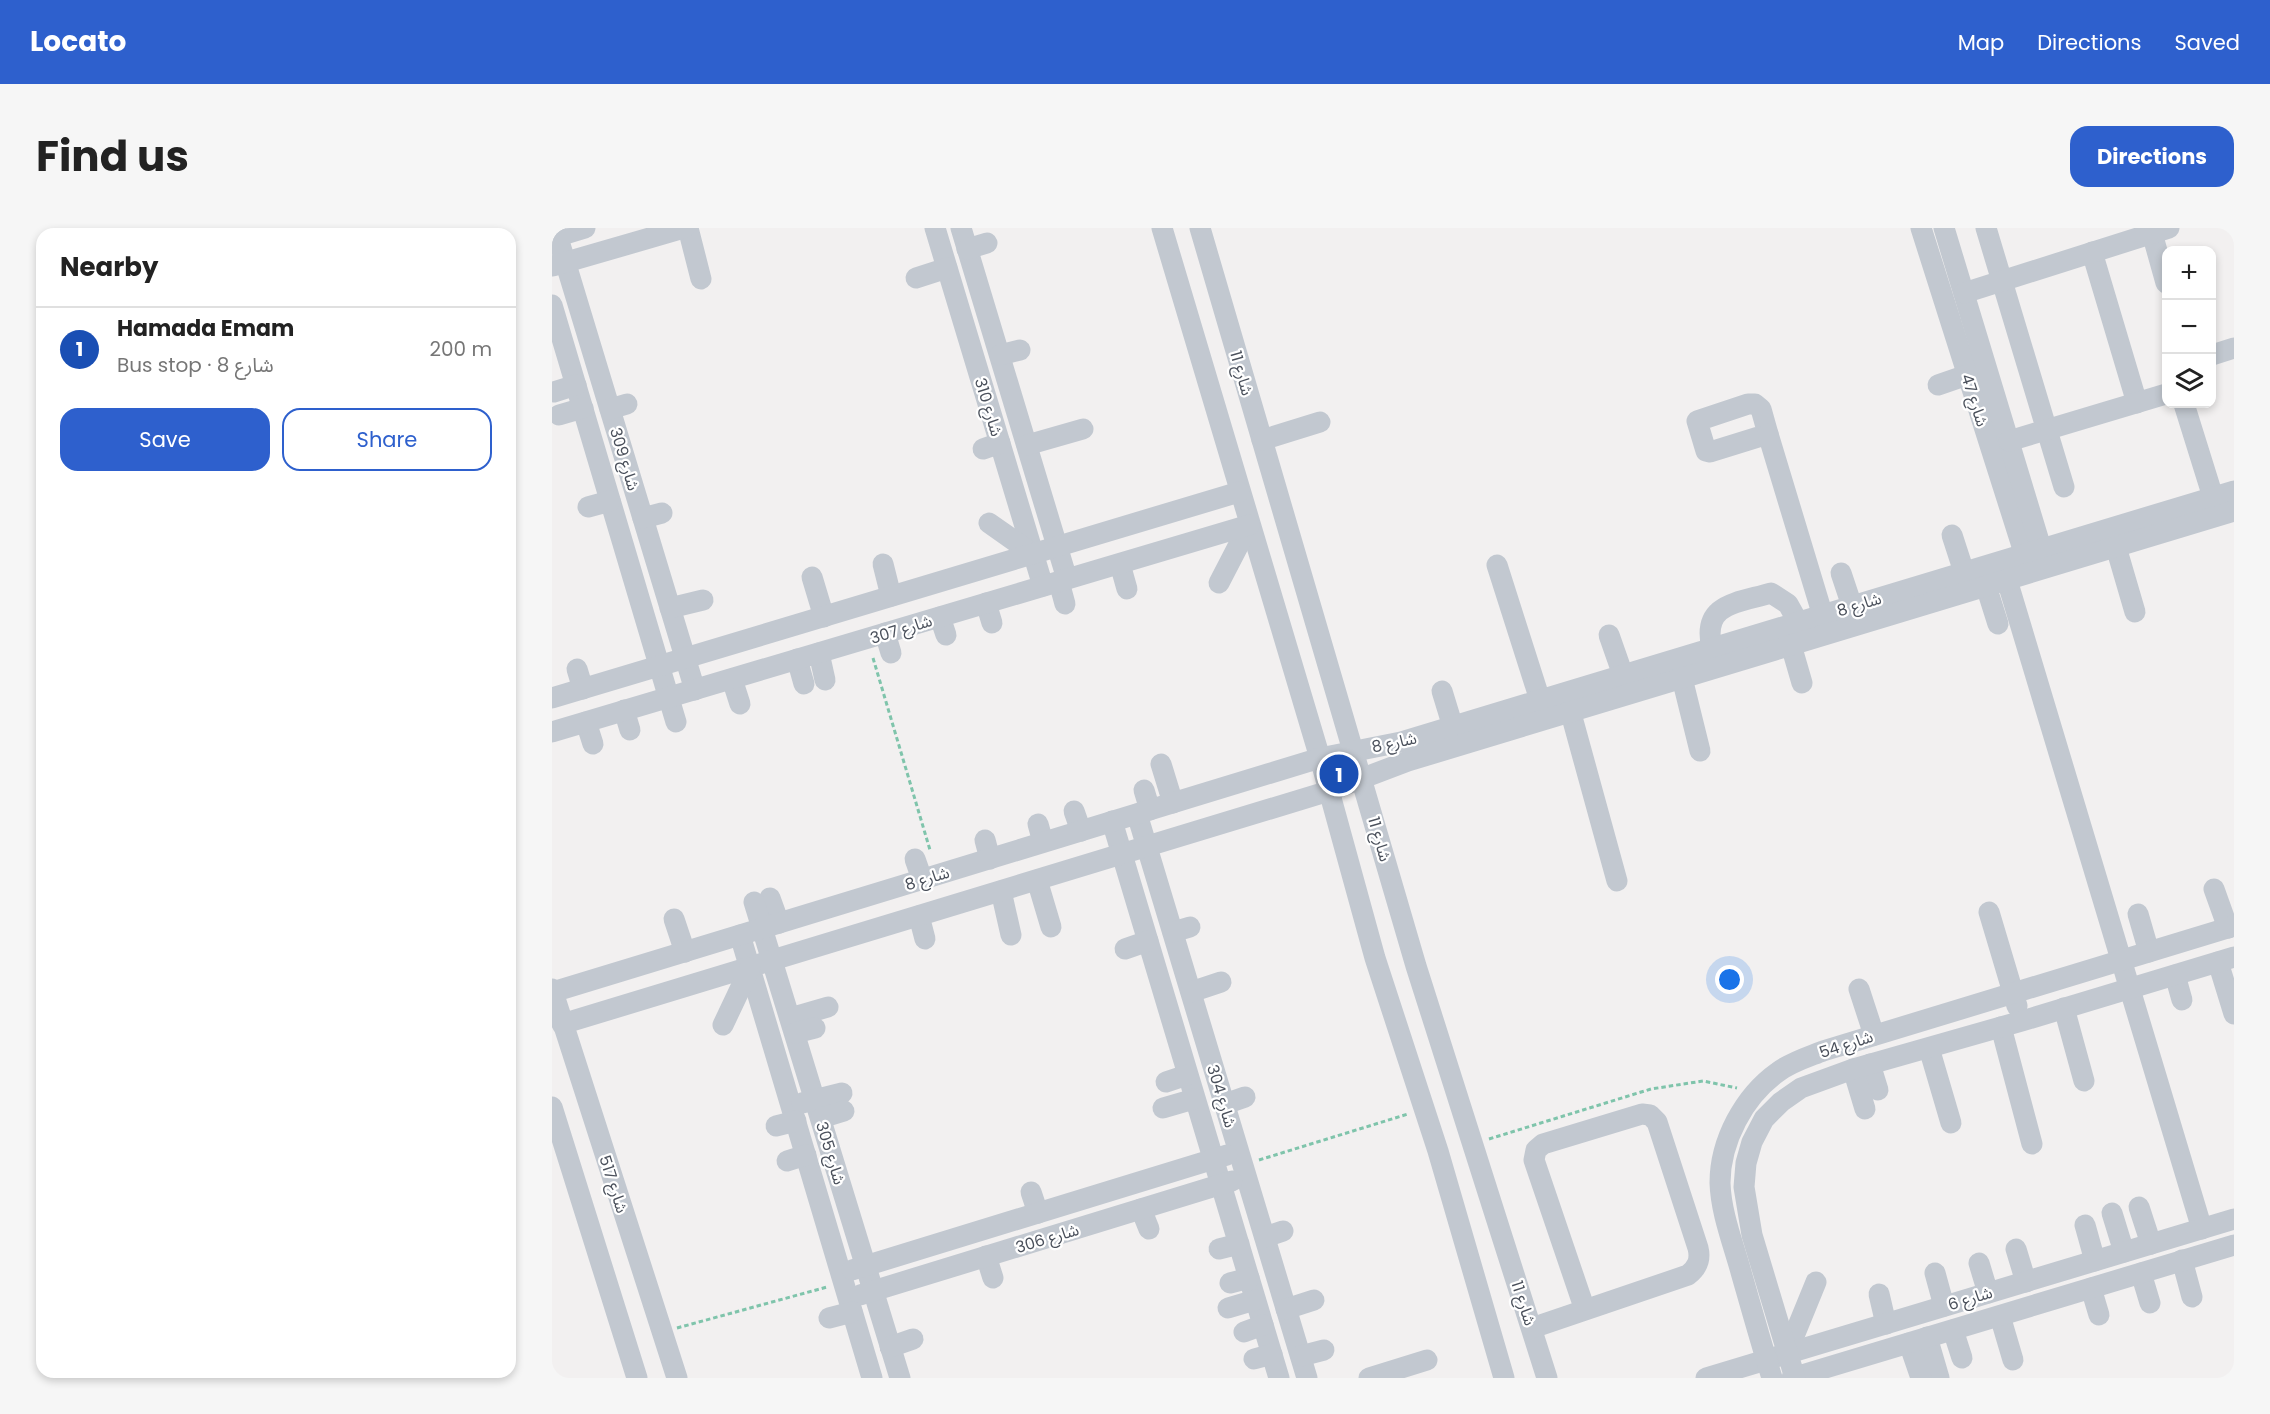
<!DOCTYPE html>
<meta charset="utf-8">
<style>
body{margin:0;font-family:Poppins,"Noto Sans Arabic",sans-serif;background:#f6f6f6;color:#222}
.controls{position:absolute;right:18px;top:18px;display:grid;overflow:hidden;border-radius:12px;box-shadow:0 3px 9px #0003}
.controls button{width:54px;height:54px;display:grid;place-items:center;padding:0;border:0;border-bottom:2px solid #e0e0e0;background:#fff;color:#222;font:30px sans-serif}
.you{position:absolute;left:1178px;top:752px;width:21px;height:21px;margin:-15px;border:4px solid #fff;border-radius:50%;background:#1a73e8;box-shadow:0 0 0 9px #1a73e833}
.badge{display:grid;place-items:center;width:39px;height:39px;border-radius:50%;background:#2e60cd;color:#fff;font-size:20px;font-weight:700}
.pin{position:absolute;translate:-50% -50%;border:3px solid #fff;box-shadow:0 2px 6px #0006}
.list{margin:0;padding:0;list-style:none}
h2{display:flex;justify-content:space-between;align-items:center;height:78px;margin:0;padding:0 24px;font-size:26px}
h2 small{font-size:20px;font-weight:400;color:#767676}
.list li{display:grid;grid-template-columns:39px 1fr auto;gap:18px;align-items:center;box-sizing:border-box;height:84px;padding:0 24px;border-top:2px solid #e0e0e0}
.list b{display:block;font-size:22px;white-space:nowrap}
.list p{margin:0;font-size:20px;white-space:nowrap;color:#767676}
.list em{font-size:20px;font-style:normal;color:#767676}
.actions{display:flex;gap:12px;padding:18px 24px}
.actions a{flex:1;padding:14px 0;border:2px solid #2e60cd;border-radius:18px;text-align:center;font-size:21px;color:#2e60cd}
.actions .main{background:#2e60cd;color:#fff}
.icon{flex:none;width:33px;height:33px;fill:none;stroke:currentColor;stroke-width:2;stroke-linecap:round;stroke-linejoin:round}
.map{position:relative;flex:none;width:1682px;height:1150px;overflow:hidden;border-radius:18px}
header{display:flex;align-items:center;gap:36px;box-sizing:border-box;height:84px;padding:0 30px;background:#2e60cd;color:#fff}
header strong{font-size:28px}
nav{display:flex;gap:33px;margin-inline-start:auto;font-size:21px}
.intro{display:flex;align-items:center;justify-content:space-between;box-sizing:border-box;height:144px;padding:0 36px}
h1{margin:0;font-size:42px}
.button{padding:15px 27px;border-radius:18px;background:#2e60cd;color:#fff;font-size:21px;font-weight:700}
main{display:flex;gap:36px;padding:0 36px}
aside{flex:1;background:#fff;border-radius:18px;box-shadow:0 3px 9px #0003}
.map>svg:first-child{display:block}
</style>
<header>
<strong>Locato</strong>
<nav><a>Map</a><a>Directions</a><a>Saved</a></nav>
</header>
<div class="intro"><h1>Find us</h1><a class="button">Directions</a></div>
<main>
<aside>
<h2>Nearby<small></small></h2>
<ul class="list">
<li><span class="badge" style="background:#1a4fb4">1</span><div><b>Hamada Emam</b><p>Bus stop · شارع 8</p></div><em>200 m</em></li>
</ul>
<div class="actions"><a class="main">Save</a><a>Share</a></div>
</aside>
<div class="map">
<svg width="1682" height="1150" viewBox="0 0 1682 1150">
<rect width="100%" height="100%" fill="#f2f0f0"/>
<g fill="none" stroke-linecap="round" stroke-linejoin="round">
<g stroke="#7fc4ab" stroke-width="3" stroke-dasharray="4.5 3" stroke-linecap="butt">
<path d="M321,430L378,622"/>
<path d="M937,911L1099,861L1151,853L1185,860"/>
<path d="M707,932L856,886"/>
<path d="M125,1100L275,1059"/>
</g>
<g stroke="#c2c8d0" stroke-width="21">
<path d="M3,0L143,462"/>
<path d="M136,0L149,51"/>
<path d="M383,0L491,358"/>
<path d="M409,0L515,351"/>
<path d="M610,0L768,530L823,730L886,923L952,1150"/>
<path d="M648,0L864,738L995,1150"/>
<path d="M1369,0L1477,340"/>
<path d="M1392,0L1493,333"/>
<path d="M1434,0L1512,259"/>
<path d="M1600,5L1614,55"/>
<path d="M0,10L33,0"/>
<path d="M415,21L435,15"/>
<path d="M1540,24L1585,175"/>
<path d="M1,38L132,0"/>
<path d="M364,50L395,40"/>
<path d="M1412,65L1617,0"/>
<path d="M0,77L124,494"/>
<path d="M448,127L468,122"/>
<path d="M1660,127L1682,120"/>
<path d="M1386,157L1415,147"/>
<path d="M2,164L24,157"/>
<path d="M1196,176H1203L1209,181L1216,206L1158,224L1154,223L1145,193Z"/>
<path d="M1632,176L1661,269"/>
<path d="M58,181L75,176"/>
<path d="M7,187L31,180"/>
<path d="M1216,206L1274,398"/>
<path d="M710,212L768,194"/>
<path d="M1457,213L1614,166"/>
<path d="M475,217L531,201"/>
<path d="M431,221L448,215"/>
<path d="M36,279L58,273"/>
<path d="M91,290L110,285"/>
<path d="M437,295L481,326"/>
<path d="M1400,307L1412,344"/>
<path d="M1564,319L1583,384"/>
<path d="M331,336L339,368"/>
<path d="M568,336L575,361"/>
<path d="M945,337L988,472"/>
<path d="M1289,345L1300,378"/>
<path d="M260,349L272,389"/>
<path d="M1455,352L1650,1001"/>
<path d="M507,354L513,376"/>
<path d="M667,355L697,297"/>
<path d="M1434,358L1446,396"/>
<path d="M434,375L440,395"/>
<path d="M118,380L151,372"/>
<path d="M388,389L394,407"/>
<path d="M333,405L339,425"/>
<path d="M1057,407L1071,447"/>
<path d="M1239,417L1250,455"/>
<path d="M1160,420C1149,375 1186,375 1219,365L1236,376L1246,394"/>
<path d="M267,425L273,452"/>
<path d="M245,431L252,456"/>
<path d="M25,441L31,461"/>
<path d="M1130,450L1148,523"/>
<path d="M180,451L188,476"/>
<path d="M890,463L901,499"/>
<path d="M0,470L687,264"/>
<path d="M1015,471L1065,653"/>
<path d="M72,482L78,502"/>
<path d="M34,494L41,516"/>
<path d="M0,504L697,297"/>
<path d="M609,536L621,575"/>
<path d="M592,562L598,582"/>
<path d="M522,583L529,603"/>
<path d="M585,586L755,1150"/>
<path d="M560,593L727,1150"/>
<path d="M486,596L491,614"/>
<path d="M433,612L438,631"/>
<path d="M363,631L370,651"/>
<path d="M485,652L499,699"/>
<path d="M1662,661L1676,700"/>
<path d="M449,663L459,707"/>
<path d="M218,670L227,695"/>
<path d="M202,674L348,1150"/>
<path d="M1437,684L1465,778"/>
<path d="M1586,686L1597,724"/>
<path d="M367,688L373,711"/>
<path d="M122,691L133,724"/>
<path d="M621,704L638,699"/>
<path d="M188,707L320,1150"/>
<path d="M573,721L596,713"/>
<path d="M1666,734L1682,786"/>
<path d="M1623,747L1630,772"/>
<path d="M0,761L125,1150"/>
<path d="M1307,761L1322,807"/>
<path d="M1,764L768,530L849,514L1682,263"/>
<path d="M639,764L669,754"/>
<path d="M1512,780L1532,853"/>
<path d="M238,790L276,779"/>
<path d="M10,796L777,563L856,533L1682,283"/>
<path d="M171,797L198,740"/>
<path d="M1449,799L1480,916"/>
<path d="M243,805L263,800"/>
<path d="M1377,820L1399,895"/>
<path d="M1318,836L1326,862"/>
<path d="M1301,841L1313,881"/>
<path d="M614,854L635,847"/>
<path d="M250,875L290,865"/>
<path d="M673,876L693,869"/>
<path d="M0,879L85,1150"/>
<path d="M611,880L642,871"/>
<path d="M269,890L292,883"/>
<path d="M224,898L244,893"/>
<path d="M235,933L254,927"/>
<path d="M479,964L486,985"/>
<path d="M1587,979L1599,1016"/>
<path d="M589,981L597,1001"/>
<path d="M1560,985L1572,1024"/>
<path d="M1533,997L1543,1033"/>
<path d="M713,1009L731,1003"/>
<path d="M667,1021L687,1016"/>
<path d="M1464,1021L1474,1054"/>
<path d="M434,1028L441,1050"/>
<path d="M1630,1032L1640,1069"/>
<path d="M1427,1035L1436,1065"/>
<path d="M300,1042L675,927"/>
<path d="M1383,1045L1392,1078"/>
<path d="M1589,1045L1598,1075"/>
<path d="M678,1055L697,1050"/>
<path d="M1539,1060L1547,1087"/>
<path d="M1327,1066L1334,1096"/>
<path d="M308,1067L680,953"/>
<path d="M676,1080L703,1072"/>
<path d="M734,1081L762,1072"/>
<path d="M1448,1088L1461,1132"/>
<path d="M277,1090L300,1084"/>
<path d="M980,1100L1136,1047C1145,1040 1149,1032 1146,1020L1105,894L1098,887L1090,886L991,916L984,922L982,932L1033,1082"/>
<path d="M1401,1102L1410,1130"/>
<path d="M692,1104L711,1097"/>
<path d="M1375,1109L1387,1150"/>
<path d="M1357,1115L1369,1150"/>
<path d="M338,1119L361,1111"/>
<path d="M1235,1125L1264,1054"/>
<path d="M749,1128L772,1122"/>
<path d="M702,1131L720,1126"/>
<path d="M817,1150L875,1132"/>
<path d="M1154,1150L1682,991"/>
<path d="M1220,1150C1209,1115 1199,1079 1189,1044C1181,1015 1169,985 1168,955C1168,913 1192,868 1226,844C1239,834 1256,829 1271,823L1682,698"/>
<path d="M1240,1150L1682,1017"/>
<path d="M1243,1150L1200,1007L1192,959L1194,935L1200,914L1212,891L1229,874L1249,860L1301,841L1470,793L1682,729"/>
</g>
</g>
<g text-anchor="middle" stroke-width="4.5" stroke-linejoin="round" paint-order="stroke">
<g font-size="16" fill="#4a505b" stroke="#fff">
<text transform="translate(690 145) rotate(74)" y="6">شارع 11</text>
<text transform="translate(1423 172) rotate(72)" y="6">شارع 47</text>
<text transform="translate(437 179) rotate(73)" y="6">شارع 310</text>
<text transform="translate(73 231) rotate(73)" y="6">شارع 309</text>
<text transform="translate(1307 376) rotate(-17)" y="6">شارع 8</text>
<text transform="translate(349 401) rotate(-17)" y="6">شارع 307</text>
<text transform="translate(842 514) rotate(-12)" y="6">شارع 8</text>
<text transform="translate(828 611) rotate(74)" y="6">شارع 11</text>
<text transform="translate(375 650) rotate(-17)" y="6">شارع 8</text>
<text transform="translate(1294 816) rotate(-18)" y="6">شارع 54</text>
<text transform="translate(670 868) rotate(73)" y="6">شارع 304</text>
<text transform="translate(279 925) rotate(73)" y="6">شارع 305</text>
<text transform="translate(62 956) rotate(72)" y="6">شارع 517</text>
<text transform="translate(495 1010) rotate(-17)" y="6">شارع 306</text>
<text transform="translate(1418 1070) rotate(-17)" y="6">شارع 6</text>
<text transform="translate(972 1075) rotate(72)" y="6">شارع 11</text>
</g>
</g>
</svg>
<div class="controls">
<button>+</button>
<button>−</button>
<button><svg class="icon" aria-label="layers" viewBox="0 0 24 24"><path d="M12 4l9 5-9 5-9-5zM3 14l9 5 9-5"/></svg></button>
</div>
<div class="you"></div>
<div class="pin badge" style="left:787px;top:546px;background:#1a4fb4">1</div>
</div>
</main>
